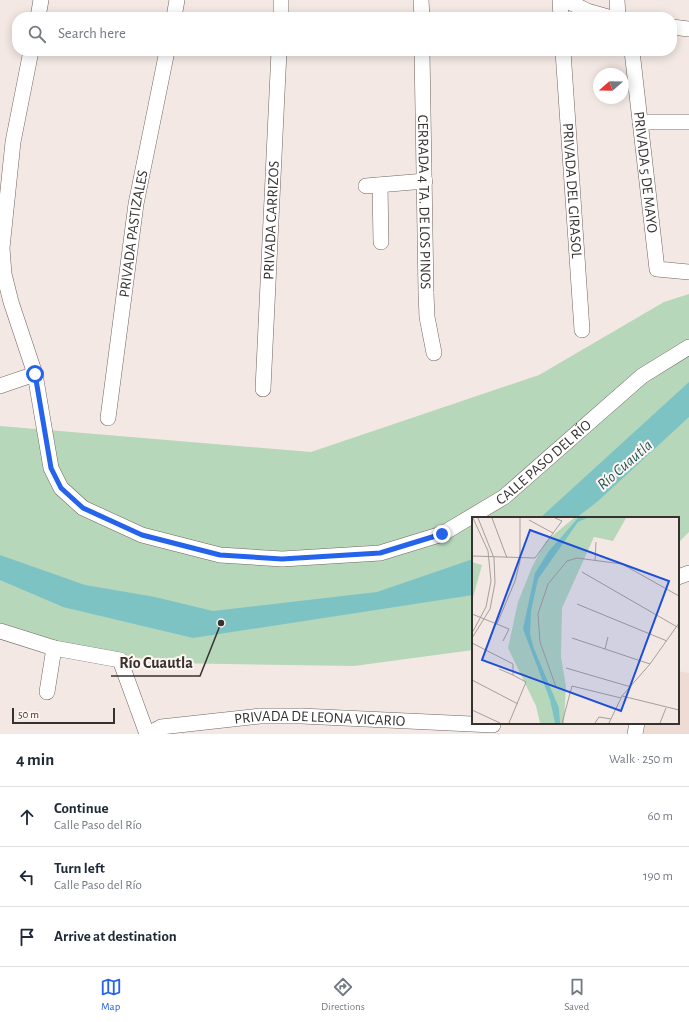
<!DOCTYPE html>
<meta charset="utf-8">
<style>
body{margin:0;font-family:"Alegreya Sans",sans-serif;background:#f6f6f7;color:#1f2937}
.compass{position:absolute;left:593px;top:68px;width:36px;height:36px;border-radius:50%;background:#fff;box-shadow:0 2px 10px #0003;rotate:250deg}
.scale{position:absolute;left:12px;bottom:10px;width:103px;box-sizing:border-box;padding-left:4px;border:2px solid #363230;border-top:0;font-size:11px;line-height:14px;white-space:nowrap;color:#363230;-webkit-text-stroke:3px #fff6f2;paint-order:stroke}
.stop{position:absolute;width:12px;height:12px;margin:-9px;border:3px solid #2563eb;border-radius:50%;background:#fff}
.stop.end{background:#2563eb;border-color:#fff;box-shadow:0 1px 4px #0008}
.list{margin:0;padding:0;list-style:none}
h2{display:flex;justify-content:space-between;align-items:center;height:52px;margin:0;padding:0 16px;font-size:17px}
h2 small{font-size:13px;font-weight:400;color:#747a83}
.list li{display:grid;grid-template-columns:26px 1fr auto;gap:12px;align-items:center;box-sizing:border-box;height:60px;padding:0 16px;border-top:1px solid #e0e1e3}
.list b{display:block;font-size:15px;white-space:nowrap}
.list p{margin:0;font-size:13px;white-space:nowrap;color:#747a83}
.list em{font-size:13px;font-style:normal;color:#747a83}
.icon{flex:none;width:22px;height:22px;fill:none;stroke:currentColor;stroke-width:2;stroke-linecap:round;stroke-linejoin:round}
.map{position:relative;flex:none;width:689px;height:734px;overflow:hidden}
.search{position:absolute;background:#fff;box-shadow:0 2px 10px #0003;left:12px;right:12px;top:12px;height:44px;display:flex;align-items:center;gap:10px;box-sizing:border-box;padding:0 14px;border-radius:16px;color:#747a83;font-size:15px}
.sheet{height:232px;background:#fff}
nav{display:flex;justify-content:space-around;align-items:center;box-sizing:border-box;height:56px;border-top:1px solid #e0e1e3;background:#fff;font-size:11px;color:#747a83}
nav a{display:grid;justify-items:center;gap:2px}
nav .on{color:#2563eb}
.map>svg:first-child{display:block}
</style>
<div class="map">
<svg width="689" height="734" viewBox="0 0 689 734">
<rect width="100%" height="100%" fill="#f3e8e3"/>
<path fill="#eedbd3" d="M678,671L689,673V734H644L645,723H678Z"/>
<path fill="#b7d7bb" d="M689,294V532L678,543V518H473V650L354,666L169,663L24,639L0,625V426L311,452L539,375L664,302Z"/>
<g fill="#7dc3c4">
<path d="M689,382V417L597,502L576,518H540Z"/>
<path d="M0,555L85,585L155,597L213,611L377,592L473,559V595L193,638L63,607L0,580Z"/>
</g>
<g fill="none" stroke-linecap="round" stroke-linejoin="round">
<g stroke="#6f6561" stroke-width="16">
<g id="minor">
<path d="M421,0L422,17"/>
<path d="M560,0L561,17"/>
<path d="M566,0L587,11L608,17"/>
<path d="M617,0L618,17"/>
<path d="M38,17L41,0"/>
<path d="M174,17L177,0"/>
<path d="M281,17V0"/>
<path d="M672,27L689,29"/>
<path id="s1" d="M31,51L13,142L2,248L4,274L11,302L35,374L51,468L61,488L83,508L142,535L220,555L282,559L380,553L442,534L504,497L642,376L689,347"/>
<path id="s2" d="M422,51L426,293L427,317L434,353"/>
<path id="s3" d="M563,51L582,330"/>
<path id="s4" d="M632,51L657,269L689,272"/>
<path d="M640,122H688"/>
<path d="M380,185L381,242"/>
<path d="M366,186L425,181"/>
<path d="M0,386L35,374"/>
<path id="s5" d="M263,389L279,51"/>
<path id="s6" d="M108,418L136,204L167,51"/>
<path d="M678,577L689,573"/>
<path d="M0,631L54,648L120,660L147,734"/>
<path d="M47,692L54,648"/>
<path id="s7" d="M148,734L161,727L260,716H301L493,725"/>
<path d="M635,734L637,723"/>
</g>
</g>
<use href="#minor" stroke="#fff" stroke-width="15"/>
</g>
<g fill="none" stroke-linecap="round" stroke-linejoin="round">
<path stroke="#2563eb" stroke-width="5" d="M35,374L51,468L61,488L83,508L142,535L220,555L282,559L380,553L442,534"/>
</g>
<g text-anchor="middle" stroke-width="4" stroke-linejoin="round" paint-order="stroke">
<g font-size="15" fill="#363230" stroke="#fff6f2">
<text dy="5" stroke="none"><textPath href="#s4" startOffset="122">PRIVADA 5 DE MAYO</textPath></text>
<text dy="5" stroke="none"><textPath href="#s3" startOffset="140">PRIVADA DEL GIRASOL</textPath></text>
<text dy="5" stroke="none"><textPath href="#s2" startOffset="151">CERRADA 4 TA. DE LOS PINOS</textPath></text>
<text dy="5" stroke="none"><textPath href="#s5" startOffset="169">PRIVADA CARRIZOS</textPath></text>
<text dy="5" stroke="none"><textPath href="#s6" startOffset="186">PRIVADA PASTIZALES</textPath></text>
<text dy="5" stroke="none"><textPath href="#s1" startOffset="973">CALLE PASO DEL RÍO</textPath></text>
<text dy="5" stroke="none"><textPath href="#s7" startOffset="174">PRIVADA DE LEONA VICARIO</textPath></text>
</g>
<g font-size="16" font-style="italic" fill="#1d595a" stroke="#fff6f2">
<text transform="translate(624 464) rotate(-41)" y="6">Río Cuautla</text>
</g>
</g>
<g transform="translate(472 517)">
<rect width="207" height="207" fill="#f3e8e3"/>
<path d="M102,1H154L141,24L122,20L90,91L89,140L94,169L92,206H68L64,189L36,131L46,85L60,50L74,24ZM0,45L10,48L0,84Z" fill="#b7d7bb"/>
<path d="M106,1H115L106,5L66,62L59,94L58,117L62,132L87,191L88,206H83L78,183L51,112L63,56L77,34Z" fill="#7dc3c4"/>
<path fill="none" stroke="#a79f9b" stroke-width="1" d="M20,1L35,41M57,3L81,16M0,39L63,41L90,4L83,1M123,44L124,25M110,55L207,111M105,87L195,124M0,97L37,112L31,124M25,107L43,64L48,44V1M0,116L14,90L19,64L16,34L1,1M0,121L18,92L23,66L22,41L6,1M100,121L178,147M0,126L41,147V158L54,165L37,206M133,132L136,120M94,151L159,170M27,152L41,158M0,163L46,187M84,170L68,125L66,97L76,67L95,44L105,41L150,47L207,79M150,179L207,193M0,193L28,206M90,206L100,169L149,181M123,206L127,200L139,202M137,206L150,179L178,147L207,106M188,206L194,191"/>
<path fill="#1d4ed8" fill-opacity="0.15" stroke="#1d4ed8" stroke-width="2" d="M58,13L197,64L149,194L10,143Z"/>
<rect width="207" height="207" fill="none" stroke="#363230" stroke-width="2"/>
</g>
<path fill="none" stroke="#363230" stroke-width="1.5" d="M221 623L200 676H111"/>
<circle fill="#363230" stroke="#fff6f2" stroke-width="1.5" cx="221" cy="623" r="4"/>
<g font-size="16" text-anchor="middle" font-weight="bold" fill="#363230" stroke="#fff6f2" stroke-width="4" stroke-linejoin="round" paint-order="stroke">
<text x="156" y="668">Río Cuautla</text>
</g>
</svg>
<svg class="compass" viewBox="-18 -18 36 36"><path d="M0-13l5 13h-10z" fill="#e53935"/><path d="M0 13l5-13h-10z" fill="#747a83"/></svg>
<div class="scale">50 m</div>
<div class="stop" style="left:35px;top:374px"></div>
<div class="stop end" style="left:442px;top:534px"></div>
<div class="search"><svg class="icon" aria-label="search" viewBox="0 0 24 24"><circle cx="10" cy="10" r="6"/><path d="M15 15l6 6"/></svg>Search here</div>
</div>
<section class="sheet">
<h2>4 min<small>Walk · 250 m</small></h2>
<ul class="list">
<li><svg class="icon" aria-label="ahead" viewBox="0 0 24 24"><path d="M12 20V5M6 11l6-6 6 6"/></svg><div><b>Continue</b><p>Calle Paso del Río</p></div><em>60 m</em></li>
<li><svg class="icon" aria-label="left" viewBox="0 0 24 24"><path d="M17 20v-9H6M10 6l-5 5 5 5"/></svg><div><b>Turn left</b><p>Calle Paso del Río</p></div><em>190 m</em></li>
<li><svg class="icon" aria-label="arrive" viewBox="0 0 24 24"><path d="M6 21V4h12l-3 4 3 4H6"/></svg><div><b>Arrive at destination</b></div></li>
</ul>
</section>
<nav>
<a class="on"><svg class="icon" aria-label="map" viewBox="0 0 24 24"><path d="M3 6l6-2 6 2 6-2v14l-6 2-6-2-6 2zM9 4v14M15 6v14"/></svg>Map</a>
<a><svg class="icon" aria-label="directions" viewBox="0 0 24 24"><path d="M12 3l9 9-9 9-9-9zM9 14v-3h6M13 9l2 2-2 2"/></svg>Directions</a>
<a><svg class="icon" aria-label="saved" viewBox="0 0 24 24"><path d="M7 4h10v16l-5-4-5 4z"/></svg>Saved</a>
</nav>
